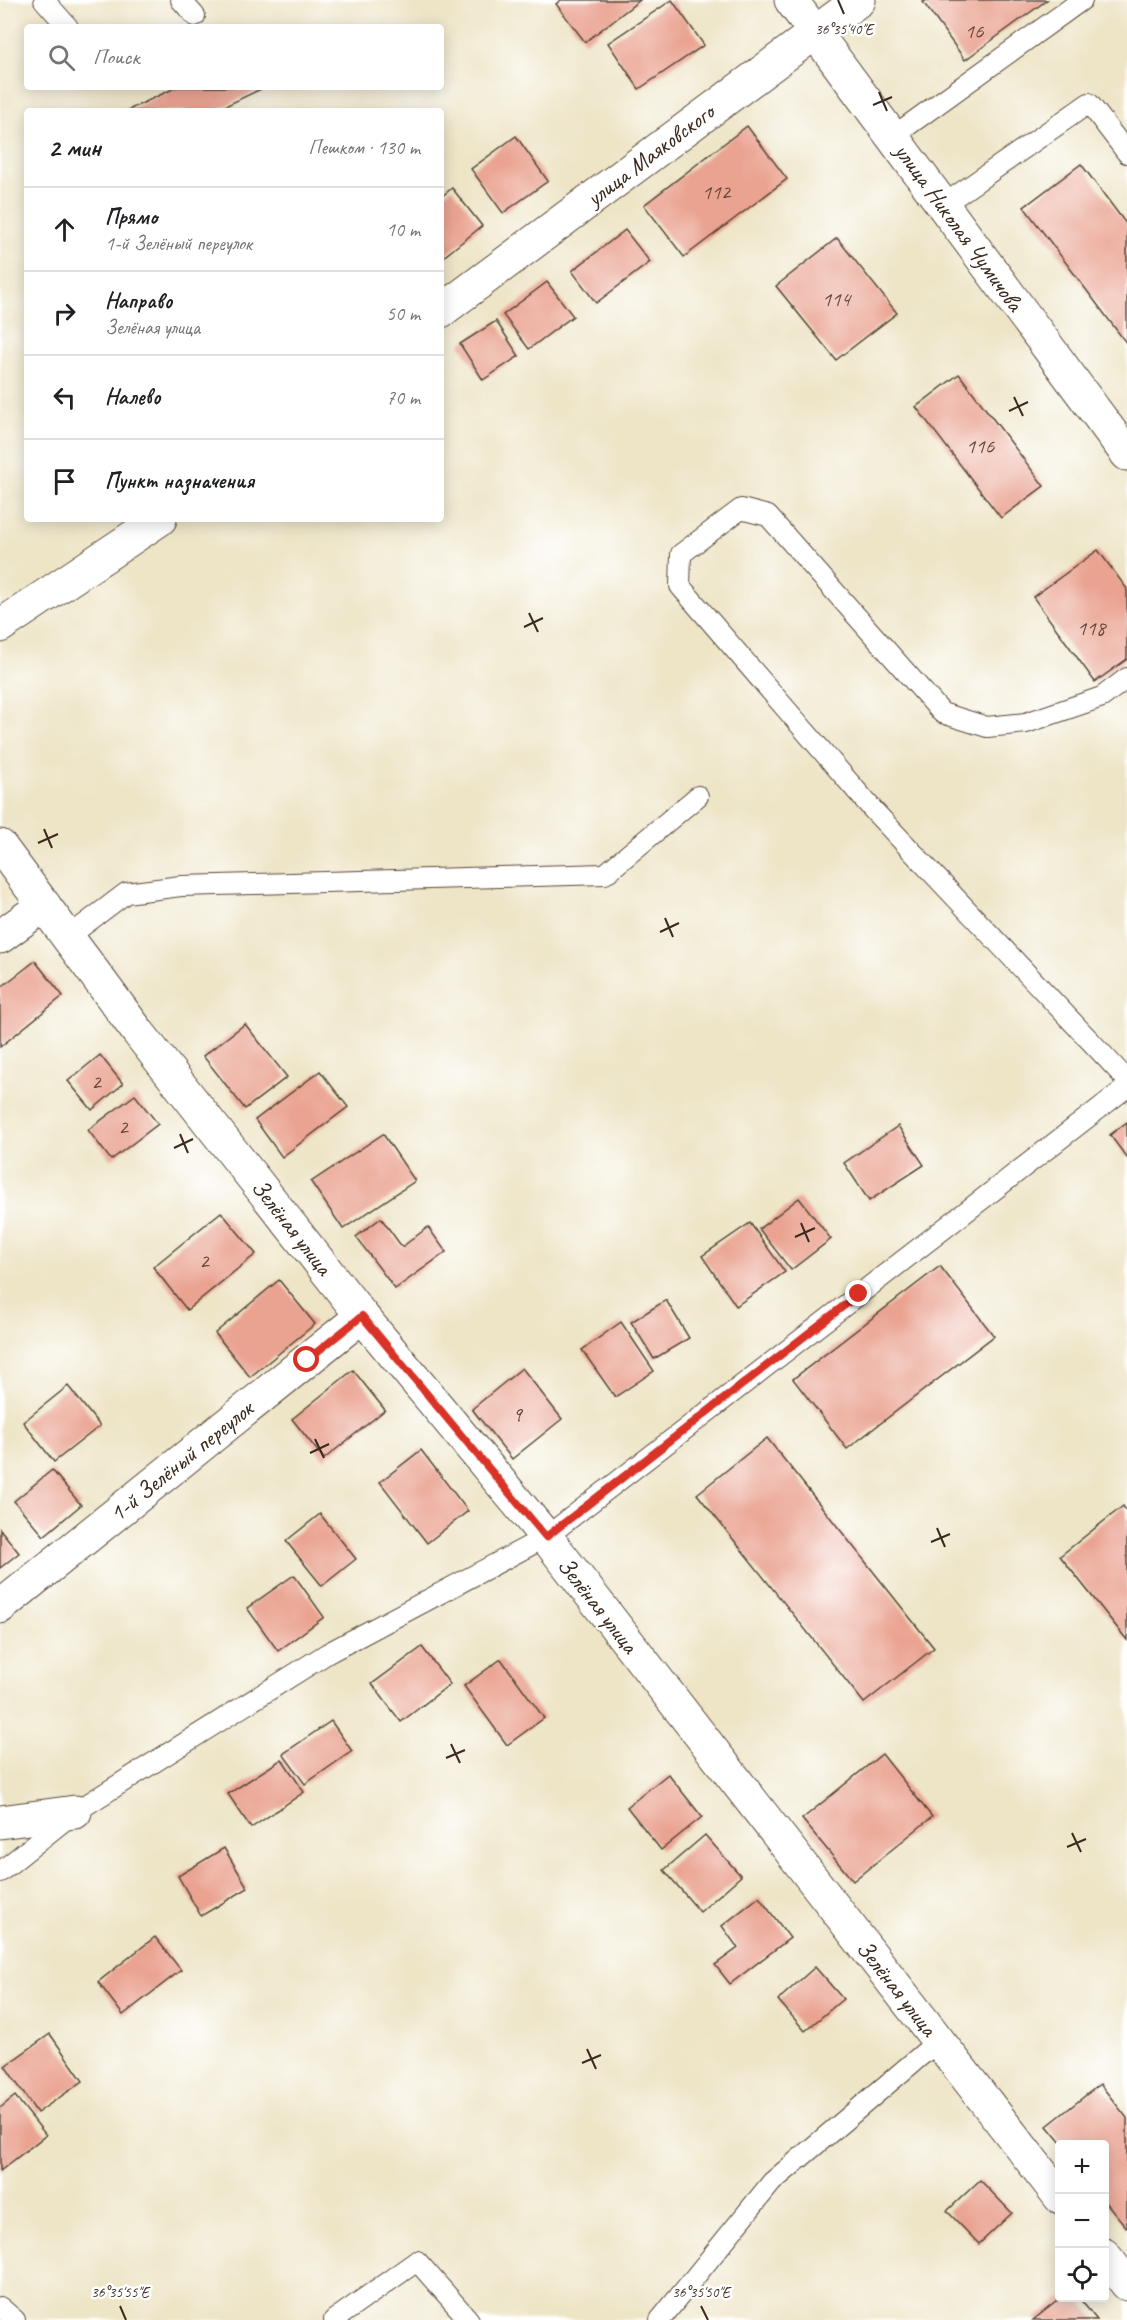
<!DOCTYPE html>
<html lang="ru">
<meta charset="utf-8">
<style>
body{margin:0;font-family:Caveat,sans-serif;background:#f2f2f2;color:#202124}
.controls{position:absolute;right:18px;bottom:18px;display:grid;overflow:hidden;border-radius:6px;box-shadow:0 3px 15px #0003}
.controls button{width:54px;height:54px;display:grid;place-items:center;padding:0;border:0;border-bottom:2px solid #e0e0e0;background:#fff;color:#202124;font:30px sans-serif}
.stop{position:absolute;width:18px;height:18px;margin:-14px;border:4px solid #d93025;border-radius:50%;background:#fff}
.stop.end{background:#d93025;border-color:#fff;box-shadow:0 2px 6px #0008}
.list{margin:0;padding:0;list-style:none}
h2{display:flex;justify-content:space-between;align-items:center;height:78px;margin:0;padding:0 24px;font-size:26px}
h2 small{font-size:20px;font-weight:400;color:#757577}
.list li{display:grid;grid-template-columns:39px 1fr auto;gap:18px;align-items:center;box-sizing:border-box;height:84px;padding:0 24px;border-top:2px solid #e0e0e0}
.list b{display:block;font-size:22px;white-space:nowrap}
.list p{margin:0;font-size:20px;white-space:nowrap;color:#757577}
.list em{font-size:20px;font-style:normal;color:#757577}
.icon{flex:none;width:33px;height:33px;fill:none;stroke:currentColor;stroke-width:2;stroke-linecap:round;stroke-linejoin:round}
.map{position:relative;flex:none;width:1127px;height:2320px;overflow:hidden}
.search{position:absolute;background:#fff;box-shadow:0 3px 15px #0003;left:24px;top:24px;width:420px;height:66px;display:flex;align-items:center;gap:15px;box-sizing:border-box;padding:0 21px;border-radius:6px;color:#757577;font-size:22px}
.panel{position:absolute;background:#fff;box-shadow:0 3px 15px #0003;left:24px;top:108px;width:420px;height:414px;border-radius:6px}
.map>svg:first-child{display:block}
</style>
<div class="map">
<svg width="1127" height="2320" viewBox="0 0 1127 2320">
<rect width="100%" height="100%" fill="#fff"/>
<filter id="ink" filterUnits="userSpaceOnUse"><feTurbulence type="fractalNoise" baseFrequency=".0167" numOctaves="2"/><feDisplacementMap in="SourceGraphic" scale="12" xChannelSelector="R" yChannelSelector="G"/><feConvolveMatrix kernelMatrix="1 2 1 2 8 2 1 2 1" color-interpolation-filters="sRGB"/></filter>
<filter id="wash" filterUnits="userSpaceOnUse"><feTurbulence type="fractalNoise" baseFrequency=".008" numOctaves="4" result="noise"/><feDisplacementMap in="SourceGraphic" scale="24" xChannelSelector="R" yChannelSelector="G"/><feGaussianBlur stdDeviation="1.35" result="paint"/><feColorMatrix in="noise" values="0 0 0 0 0 0 0 0 0 0 0 0 0 0 0 0 0 1.4 0 .05"/><feComposite in="paint" operator="in"/></filter>
<g filter="url(#wash)">
<rect width="100%" height="100%" fill="#eee5c7"/>
<g id="blocks">
<g fill="#eaa391">
<path d="M561,0H640L585,42L556,4Z"/>
<path d="M672,0L704,45L639,89L608,43Z"/>
<path d="M927,0H1047L965,60L923,2Z"/>
<path d="M177,87H265L215,111H126Z"/>
<path d="M747,126L787,179L684,257L644,205Z"/>
<path d="M516,136L548,181L503,213L471,169Z"/>
<path d="M1081,164L1127,225V344L1024,207Z"/>
<path d="M452,188L482,226L441,259V197Z"/>
<path d="M625,230L650,262L596,303L572,271Z"/>
<path d="M837,238L897,313L836,360L776,286Z"/>
<path d="M547,282L573,316L529,349L503,315Z"/>
<path d="M496,321L519,356L483,380L460,344Z"/>
<path d="M959,374L1044,486L1001,518L916,407Z"/>
<path d="M1098,550L1127,589V659L1095,682L1033,597Z"/>
<path d="M35,961L63,996L0,1047V988Z"/>
<path d="M245,1024L287,1077L245,1109L203,1056Z"/>
<path d="M100,1055L123,1084L92,1110L68,1081Z"/>
<path d="M320,1071L348,1107L282,1157L255,1120Z"/>
<path d="M135,1095L158,1124L111,1160L88,1130Z"/>
<path d="M1127,1122V1158L1110,1135Z"/>
<path d="M898,1126L924,1165L869,1201L844,1163Z"/>
<path d="M383,1134L415,1181L343,1229L311,1182Z"/>
<path d="M799,1198L831,1239L791,1270L759,1229Z"/>
<path d="M221,1212L256,1254L187,1310L153,1267Z"/>
<path d="M381,1218L402,1247L428,1227L446,1252L395,1289L356,1237Z"/>
<path d="M750,1223L785,1272L736,1306L702,1256Z"/>
<path d="M940,1266L994,1336L847,1449L793,1379Z"/>
<path d="M279,1280L315,1324L250,1377L215,1333Z"/>
<path d="M666,1300L689,1338L654,1359L631,1322Z"/>
<path d="M621,1322L654,1371L615,1397L582,1350Z"/>
<path d="M522,1368L562,1419L512,1459L472,1409Z"/>
<path d="M353,1370L385,1410L324,1459L292,1419Z"/>
<path d="M68,1386L100,1426L54,1462L23,1422Z"/>
<path d="M767,1438L934,1648L864,1703L697,1494Z"/>
<path d="M421,1450L468,1511L427,1543L380,1482Z"/>
<path d="M52,1470L81,1505L44,1536L14,1501Z"/>
<path d="M1123,1506L1127,1512V1640L1060,1556Z"/>
<path d="M320,1514L356,1559L322,1586L286,1541Z"/>
<path d="M0,1529L19,1553L0,1568Z"/>
<path d="M294,1575L324,1617L278,1651L247,1608Z"/>
<path d="M422,1647L450,1684L401,1722L372,1684Z"/>
<path d="M501,1659L544,1718L507,1745L464,1686Z"/>
<path d="M331,1721L352,1751L305,1784L283,1754Z"/>
<path d="M882,1754L932,1817L853,1881L802,1819Z"/>
<path d="M282,1759L304,1792L251,1828L228,1794Z"/>
<path d="M668,1774L702,1817L661,1850L627,1807Z"/>
<path d="M705,1835L741,1876L700,1912L664,1870Z"/>
<path d="M224,1848L248,1888L201,1916L178,1876Z"/>
<path d="M759,1897L790,1938L730,1984L715,1965L738,1948L722,1926Z"/>
<path d="M155,1937L181,1970L123,2015L98,1982Z"/>
<path d="M815,1967L843,1999L805,2031L778,2000Z"/>
<path d="M50,2034L83,2081L37,2113L5,2066Z"/>
<path d="M1100,2084L1127,2118V2228L1104,2200V2144H1062L1047,2126Z"/>
<path d="M15,2096L46,2135L0,2171V2108Z"/>
<path d="M980,2180L1012,2213L979,2244L947,2211Z"/>
<path d="M1061,2298H1079L1097,2320H1033Z"/>
</g>
</g>
</g>
<g filter="url(#ink)">
<use href="#blocks" fill-opacity="0" stroke="#564637" stroke-width="1.5"/>
<g fill="none" stroke-linecap="round" stroke-linejoin="round">
<g stroke="#564637" stroke-width="22">
<g id="service">
<path d="M44,0L68,27"/>
<path d="M181,0L195,16"/>
<path d="M892,137L1082,0"/>
<path d="M943,205L1089,103L1127,153"/>
<path d="M1127,678L1102,697L1026,723L987,727L942,713L768,516L741,509L681,554L680,586L874,811L1127,1080"/>
<path d="M68,937L126,893L181,886L605,874L698,796"/>
<path d="M0,1872L75,1812L328,1653L546,1537L1127,1087"/>
<path d="M0,2307L15,2320"/>
<path d="M334,2320L417,2261L469,2320"/>
<path d="M660,2320L772,2182L938,2041"/>
</g>
</g>
<g stroke="#564637" stroke-width="35">
<g id="minor">
<path d="M791,0L1127,454"/>
<path d="M441,311L859,0"/>
<path d="M0,626L160,519"/>
<path d="M0,846L138,1032L362,1316L546,1537L1060,2197"/>
<path d="M0,937L44,905"/>
<path d="M0,1607L362,1316"/>
<path d="M0,1822L75,1812"/>
<path d="M1104,2255L1127,2284"/>
</g>
</g>
<use href="#service" stroke="#fff" stroke-width="20"/>
<use href="#minor" stroke="#fff" stroke-width="33"/>
</g>
</g>
<g fill="none" stroke-linecap="round" stroke-linejoin="round" filter="url(#ink)">
<path stroke="#d93025" stroke-width="8" d="M307,1360L362,1316L546,1537L859,1294"/>
</g>
<path fill="none" stroke="#3b2a1e" stroke-width="2" d="M838,0L844,14M879,92L887,111M873,105L892,97M1014,397L1023,416M1009,411L1028,402M529,613L538,632M524,627L543,618M44,829L52,848M38,843L58,834M665,918L673,937M660,932L679,923M180,1134L188,1153M174,1148L193,1139M801,1223L809,1242M795,1237L815,1228M315,1439L324,1458M310,1453L329,1444M937,1528L945,1547M931,1542L950,1534M451,1744L460,1763M446,1758L465,1750M1072,1833L1081,1852M1067,1847L1086,1839M587,2049L596,2069M582,2063L601,2055M120,2306L126,2320M701,2306L708,2320"/>
<g text-anchor="middle" stroke-width="5" stroke-linejoin="round" paint-order="stroke">
<g font-size="21" fill="#67483b">
<text x="974" y="38">16</text>
<text x="716" y="199">112</text>
<text x="836" y="306">114</text>
<text x="980" y="453">116</text>
<text x="1091" y="635">118</text>
<text x="96" y="1089">2</text>
<text x="123" y="1134">2</text>
<text x="204" y="1268">2</text>
<text x="517" y="1421">9</text>
</g>
<g font-size="24" fill="#3b2a1e" stroke="#fff">
<text transform="translate(650 155) rotate(-37)" y="8">улица Маяковского</text>
<text transform="translate(959 227) rotate(54)" y="8">улица Николая Чумичова</text>
<text transform="translate(292 1227) rotate(52)" y="8">Зелёная улица</text>
<text transform="translate(181 1461) rotate(-39)" y="8">1-й Зелёный переулок</text>
<text transform="translate(598 1605) rotate(52)" y="8">Зелёная улица</text>
<text transform="translate(897 1988) rotate(52)" y="8">Зелёная улица</text>
</g>
</g>
<g font-size="15" text-anchor="middle" fill="#3b2a1e" stroke="#fff" stroke-width="5" stroke-linejoin="round" paint-order="stroke">
<text x="844" y="34">36°35'40"E</text>
<text x="120" y="2297">36°35'55"E</text>
<text x="701" y="2297">36°35'50"E</text>
</g>
</svg>
<div class="controls">
<button>+</button>
<button>−</button>
<button><svg class="icon" aria-label="locate" viewBox="0 0 24 24"><circle cx="12" cy="12" r="6"/><path d="M12 2v4M12 18v4M2 12h4M18 12h4"/></svg></button>
</div>
<div class="stop" style="left:307px;top:1360px"></div>
<div class="stop end" style="left:859px;top:1294px"></div>
<div class="search"><svg class="icon" aria-label="search" viewBox="0 0 24 24"><circle cx="10" cy="10" r="6"/><path d="M15 15l6 6"/></svg>Поиск</div>
<section class="panel">
<h2>2 мин<small>Пешком · 130 m</small></h2>
<ul class="list">
<li><svg class="icon" aria-label="ahead" viewBox="0 0 24 24"><path d="M12 20V5M6 11l6-6 6 6"/></svg><div><b>Прямо</b><p>1-й Зелёный переулок</p></div><em>10 m</em></li>
<li><svg class="icon" aria-label="right" viewBox="0 0 24 24"><path d="M7 20v-9h11M14 6l5 5-5 5"/></svg><div><b>Направо</b><p>Зелёная улица</p></div><em>50 m</em></li>
<li><svg class="icon" aria-label="left" viewBox="0 0 24 24"><path d="M17 20v-9H6M10 6l-5 5 5 5"/></svg><div><b>Налево</b></div><em>70 m</em></li>
<li><svg class="icon" aria-label="arrive" viewBox="0 0 24 24"><path d="M6 21V4h12l-3 4 3 4H6"/></svg><div><b>Пункт назначения</b></div></li>
</ul>
</section>
</div>
